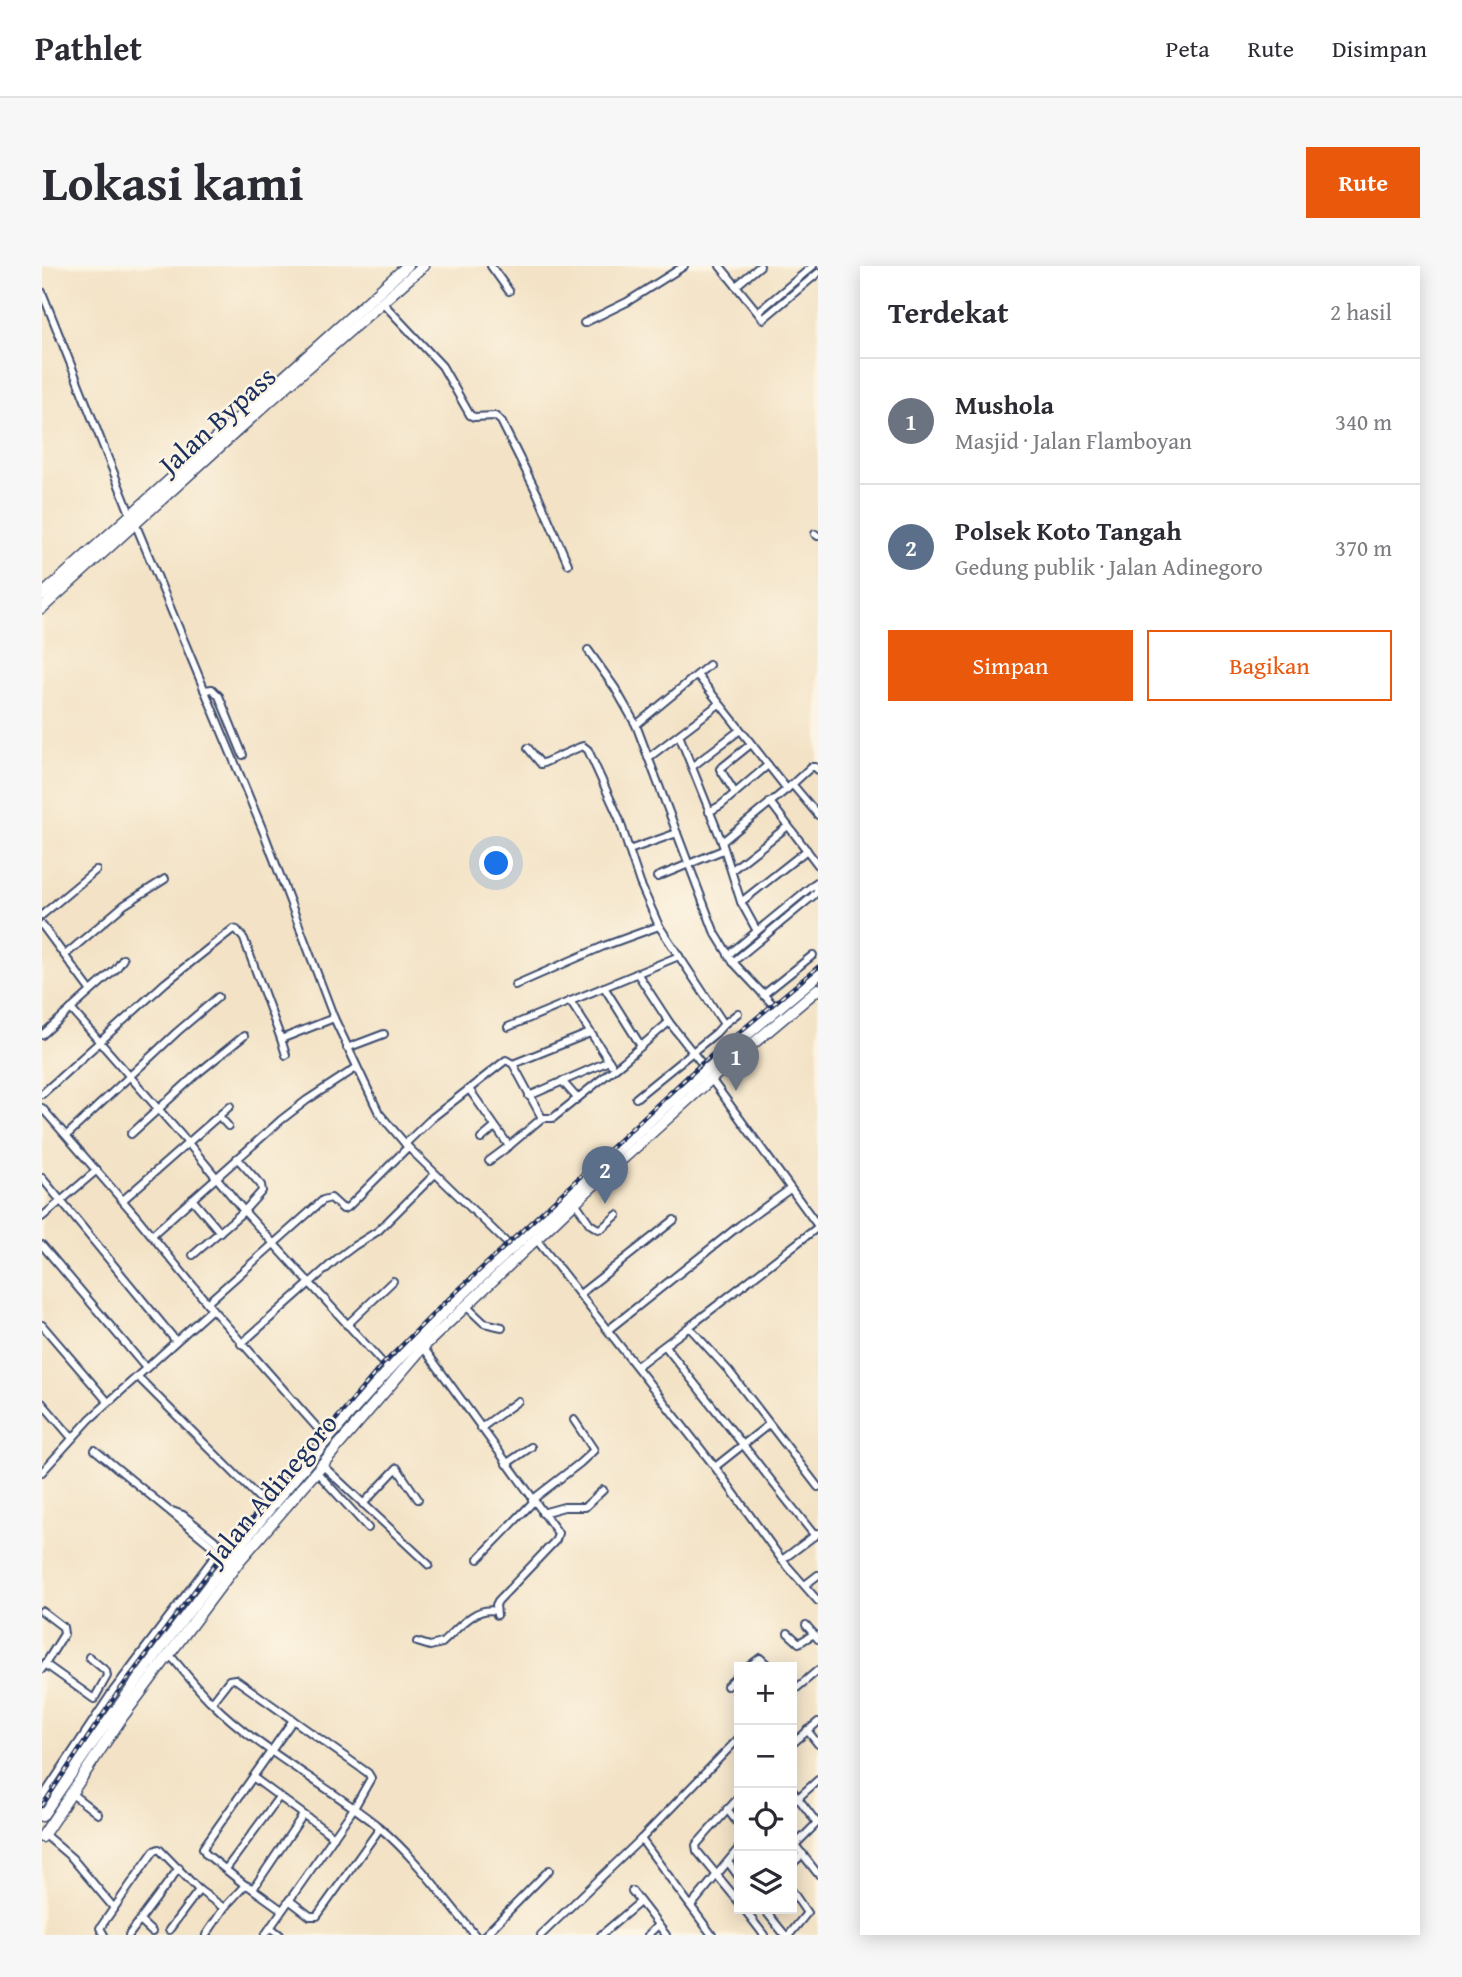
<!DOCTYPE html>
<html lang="id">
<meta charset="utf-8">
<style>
body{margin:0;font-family:"Gentium Book Plus",serif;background:#f7f7f7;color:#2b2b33}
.controls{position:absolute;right:21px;bottom:21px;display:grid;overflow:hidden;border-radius:0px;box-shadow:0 4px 18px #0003}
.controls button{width:63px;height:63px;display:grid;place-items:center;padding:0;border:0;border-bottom:2px solid #e1e1e2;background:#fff;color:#2b2b33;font:35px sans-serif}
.you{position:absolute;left:455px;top:598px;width:24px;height:24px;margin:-18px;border:5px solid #fff;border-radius:50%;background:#1a73e8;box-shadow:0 0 0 10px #1a73e833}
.badge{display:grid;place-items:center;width:46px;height:46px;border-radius:50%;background:#ea580c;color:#fff;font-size:23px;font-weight:700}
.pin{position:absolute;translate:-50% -58px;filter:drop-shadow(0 2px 4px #0008)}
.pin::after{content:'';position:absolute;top:37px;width:24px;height:21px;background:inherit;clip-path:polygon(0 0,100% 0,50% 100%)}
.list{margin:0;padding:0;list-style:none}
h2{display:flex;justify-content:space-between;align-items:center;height:91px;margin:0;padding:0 28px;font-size:30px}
h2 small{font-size:23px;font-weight:400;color:#7c7c81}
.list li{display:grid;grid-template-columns:46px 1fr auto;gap:21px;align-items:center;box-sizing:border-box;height:126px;padding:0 28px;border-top:2px solid #e1e1e2}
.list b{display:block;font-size:26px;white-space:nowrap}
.list p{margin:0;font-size:23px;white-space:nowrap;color:#7c7c81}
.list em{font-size:23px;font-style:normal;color:#7c7c81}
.actions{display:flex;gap:14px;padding:21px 28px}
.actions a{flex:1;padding:16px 0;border:2px solid #ea580c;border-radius:0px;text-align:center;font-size:24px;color:#ea580c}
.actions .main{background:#ea580c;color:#fff}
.icon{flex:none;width:38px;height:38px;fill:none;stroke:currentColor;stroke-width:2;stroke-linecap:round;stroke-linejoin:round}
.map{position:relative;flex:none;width:776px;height:1669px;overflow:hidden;border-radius:0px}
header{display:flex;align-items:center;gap:42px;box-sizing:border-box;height:98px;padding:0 35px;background:#fff;border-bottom:2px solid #e1e1e2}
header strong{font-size:33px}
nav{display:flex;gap:38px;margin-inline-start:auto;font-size:24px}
.intro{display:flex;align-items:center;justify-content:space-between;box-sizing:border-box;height:168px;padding:0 42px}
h1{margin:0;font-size:49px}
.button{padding:18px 32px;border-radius:0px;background:#ea580c;color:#fff;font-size:24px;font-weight:700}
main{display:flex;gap:42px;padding:0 42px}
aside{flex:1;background:#fff;border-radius:0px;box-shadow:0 4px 18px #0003}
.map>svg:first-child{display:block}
</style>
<header>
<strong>Pathlet</strong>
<nav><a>Peta</a><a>Rute</a><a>Disimpan</a></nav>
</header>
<div class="intro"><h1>Lokasi kami</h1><a class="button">Rute</a></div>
<main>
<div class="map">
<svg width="776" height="1669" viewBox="0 0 776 1669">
<rect width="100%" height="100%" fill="#fcf5e5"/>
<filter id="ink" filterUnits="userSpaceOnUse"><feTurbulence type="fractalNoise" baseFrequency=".0143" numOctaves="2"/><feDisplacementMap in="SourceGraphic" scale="14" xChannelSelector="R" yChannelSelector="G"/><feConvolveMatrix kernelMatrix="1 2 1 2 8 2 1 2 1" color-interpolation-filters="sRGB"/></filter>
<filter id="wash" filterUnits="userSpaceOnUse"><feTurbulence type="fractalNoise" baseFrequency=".00686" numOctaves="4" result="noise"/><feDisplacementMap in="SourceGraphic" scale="28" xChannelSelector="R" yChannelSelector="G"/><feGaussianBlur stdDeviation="1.57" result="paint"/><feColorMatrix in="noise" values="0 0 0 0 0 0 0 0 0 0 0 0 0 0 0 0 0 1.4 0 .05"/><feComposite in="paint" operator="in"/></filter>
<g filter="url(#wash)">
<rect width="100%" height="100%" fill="#f3e2c5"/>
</g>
<g filter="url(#ink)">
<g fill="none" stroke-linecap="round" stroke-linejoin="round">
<g stroke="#3b4a6d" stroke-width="10">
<g id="minor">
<path d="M449,0L467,25"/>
<path d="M678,0L721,53L776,7"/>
<path d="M694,20L718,0"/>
<path d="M0,26L89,250"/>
<path d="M340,36L400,100L428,149L432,151L453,150L459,155L496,229L526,298"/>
<path d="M716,46L771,0"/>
<path d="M542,57L585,36L642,0"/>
<path d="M93,257L222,567L292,752L337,847L366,881L470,982"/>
<path d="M773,268L776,270"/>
<path d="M546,384L573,422L594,459L672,665L691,696L735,743"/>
<path d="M656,410L745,523L680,576"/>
<path d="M162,424L170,423L177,430L201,489"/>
<path d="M594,459L667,399"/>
<path d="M637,469L680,576L699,636L715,665"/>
<path d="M486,482L499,498L538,481L541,480L546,484L577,552L587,584L635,567"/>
<path d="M606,492L677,438"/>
<path d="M651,500L698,464"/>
<path d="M750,518L776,549"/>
<path d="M745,523L769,501H773L776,504"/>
<path d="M693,527L678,503L709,478"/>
<path d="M728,536L776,599"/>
<path d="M667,546L679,539L726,499"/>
<path d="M587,584L598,617L617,660L682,758L674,767L594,832"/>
<path d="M690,604L746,560"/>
<path d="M615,611L681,584"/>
<path d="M699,636L765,584"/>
<path d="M0,649L54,604"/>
<path d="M0,659L48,724"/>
<path d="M23,689L82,639L123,613"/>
<path d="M686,689L776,615"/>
<path d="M691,696L771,630L776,624L772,618"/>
<path d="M595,707L627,756L664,803"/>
<path d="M473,719L562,680L617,660"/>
<path d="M562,721L599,780"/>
<path d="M721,729L771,689"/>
<path d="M528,735L569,798"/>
<path d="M29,743L146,877L202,945L347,1104"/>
<path d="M682,758L696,747"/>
<path d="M466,761L637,690"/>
<path d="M0,769L74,703L81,693"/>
<path d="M305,782L342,768"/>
<path d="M244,789L239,773L292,752"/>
<path d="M471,798L548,767"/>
<path d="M669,813L776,960"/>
<path d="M520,815L535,832"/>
<path d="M427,823L467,880L500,852"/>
<path d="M0,828L123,717L191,663L195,664L202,673L239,773"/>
<path d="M487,830L567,795"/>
<path d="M0,842L93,949L170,1043L278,1165"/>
<path d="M177,850L186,860"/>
<path d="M89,868L156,807L202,770"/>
<path d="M25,869L135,766L176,731"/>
<path d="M439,873L453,861"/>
<path d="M363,878L390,852L464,794L471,798L500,852H511L582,795L627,756"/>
<path d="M447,895L467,880"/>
<path d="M0,912L134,1075"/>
<path d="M150,933L178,966"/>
<path d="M81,934L188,840"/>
<path d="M533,936L548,958L556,963L560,962L575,949"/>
<path d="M0,951L55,904"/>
<path d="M110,969L239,854L265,834L314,802"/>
<path d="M494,973L673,1201L740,1294L776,1335"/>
<path d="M0,979L104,1102"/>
<path d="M151,989L202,945L220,925L219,919L195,892"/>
<path d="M538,1028L632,954"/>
<path d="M165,1037L281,934L289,932L301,943L306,941L366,881"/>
<path d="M423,1039L442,1057L460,1061"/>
<path d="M0,1059L66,1136"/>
<path d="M305,1059L351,1015"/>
<path d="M647,1061L776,961"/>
<path d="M566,1064L698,959L748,923"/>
<path d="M199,1078L296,992L312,980L336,965L393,908"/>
<path d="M623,1080L773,1270"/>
<path d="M381,1081L516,1267L514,1274L456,1335L454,1339L455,1349"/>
<path d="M595,1100L647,1061L687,1105L776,1221"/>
<path d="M96,1111L227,1242"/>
<path d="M0,1137L30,1172"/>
<path d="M439,1162L476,1135"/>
<path d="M53,1184L186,1293"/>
<path d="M279,1198L387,1299"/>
<path d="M464,1198L489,1181"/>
<path d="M673,1201L726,1159"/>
<path d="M273,1204L326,1262"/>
<path d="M0,1206L48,1153L170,1043"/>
<path d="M490,1234L538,1197L552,1184L532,1154"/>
<path d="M321,1238L355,1202L376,1233"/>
<path d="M130,1245L141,1249L190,1288"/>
<path d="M500,1247L522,1241H543L561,1224"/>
<path d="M436,1293L492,1235"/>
<path d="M740,1294L776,1267"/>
<path d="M763,1319L776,1309"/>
<path d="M0,1345L21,1361L22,1368L0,1403"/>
<path d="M764,1359L776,1373"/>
<path d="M746,1367L757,1377L772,1368"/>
<path d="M375,1376L388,1380L400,1377C415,1364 432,1340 454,1345"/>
<path d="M127,1388C141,1404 154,1421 169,1436C217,1484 284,1518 337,1561C374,1592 402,1632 433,1669"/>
<path d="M3,1398L52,1433L65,1410L64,1405L47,1391"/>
<path d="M706,1401L718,1392L728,1401"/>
<path d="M685,1420L697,1409"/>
<path d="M750,1426L776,1404"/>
<path d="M170,1436L187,1414L193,1413L326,1507L329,1512L312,1542L223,1669"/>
<path d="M765,1464L776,1478"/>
<path d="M750,1478L776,1456"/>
<path d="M212,1512L292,1571"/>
<path d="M750,1524L775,1557"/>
<path d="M30,1528L56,1548"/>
<path d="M697,1531L654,1579L655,1585L697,1636"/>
<path d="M0,1532L71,1425L176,1286"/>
<path d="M756,1532L776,1514"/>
<path d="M685,1543L697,1559"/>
<path d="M2,1568L30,1592L72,1642L112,1585L117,1583L157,1624L182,1642"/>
<path d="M599,1573L670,1669"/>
<path d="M750,1575L776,1608"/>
<path d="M753,1579L776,1556"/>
<path d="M686,1596L697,1611"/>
<path d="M750,1598L761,1588"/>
<path d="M184,1603L237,1531"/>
<path d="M203,1619L164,1588L161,1582L251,1454"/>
<path d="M211,1623L261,1549"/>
<path d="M590,1625L624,1669"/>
<path d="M247,1634L268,1650H275L338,1562"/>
<path d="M649,1640L697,1582"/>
<path d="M702,1643L722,1669"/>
<path d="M722,1643L743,1669"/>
<path d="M98,1655L110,1666"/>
<path d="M228,1661L238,1669"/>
<path d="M127,1664L157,1624"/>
<path d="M62,1669L58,1662L72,1642"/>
<path d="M87,1669L137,1602"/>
<path d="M164,1669L182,1642L203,1619L208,1621L240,1644"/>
<path d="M443,1669L507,1604"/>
<path d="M499,1669L599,1573L697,1472"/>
<path d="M559,1669L598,1636"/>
<path d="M606,1669L616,1659"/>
<path d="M747,1669L765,1647L750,1625"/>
</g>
</g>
<g stroke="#3b4a6d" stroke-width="13">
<g id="highway">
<path d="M0,329L365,0"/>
<path d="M0,342L229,134L381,0"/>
<path d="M0,1550C106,1394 219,1244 347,1104C401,1044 462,990 521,935C604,857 688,781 776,709"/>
<path d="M0,1571L81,1450L198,1294L381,1081L533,936L669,813L776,723"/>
</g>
</g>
<use href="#minor" stroke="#fff" stroke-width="6"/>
<use href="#highway" stroke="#fff" stroke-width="10"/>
<g stroke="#1b2f5e" stroke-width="4.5">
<path id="rail" d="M0,1540L76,1426L180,1288L340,1099L399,1040L659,798L776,701"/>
</g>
<use href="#rail" stroke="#fcf5e5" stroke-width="2" stroke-dasharray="5" stroke-linecap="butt"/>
</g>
</g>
<g text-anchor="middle" stroke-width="5" stroke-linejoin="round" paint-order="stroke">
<g font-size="28" fill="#1b2f5e" stroke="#fcf5e5">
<text transform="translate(175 154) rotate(-42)" y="10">Jalan Bypass</text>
<text transform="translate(229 1223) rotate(-50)" y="10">Jalan Adinegoro</text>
</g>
</g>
</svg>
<div class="controls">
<button>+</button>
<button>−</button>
<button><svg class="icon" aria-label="locate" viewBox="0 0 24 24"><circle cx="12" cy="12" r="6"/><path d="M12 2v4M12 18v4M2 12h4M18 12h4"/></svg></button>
<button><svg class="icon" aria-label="layers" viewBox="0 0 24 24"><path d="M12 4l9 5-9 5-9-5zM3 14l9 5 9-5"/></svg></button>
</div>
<div class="you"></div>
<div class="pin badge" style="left:694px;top:825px;background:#6b7280">1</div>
<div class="pin badge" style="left:563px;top:938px;background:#5c6f8a">2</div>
</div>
<aside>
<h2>Terdekat<small>2 hasil</small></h2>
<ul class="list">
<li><span class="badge" style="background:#6b7280">1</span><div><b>Mushola</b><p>Masjid · Jalan Flamboyan</p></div><em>340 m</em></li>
<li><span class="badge" style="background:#5c6f8a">2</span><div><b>Polsek Koto Tangah</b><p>Gedung publik · Jalan Adinegoro</p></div><em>370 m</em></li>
</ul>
<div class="actions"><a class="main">Simpan</a><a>Bagikan</a></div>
</aside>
</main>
